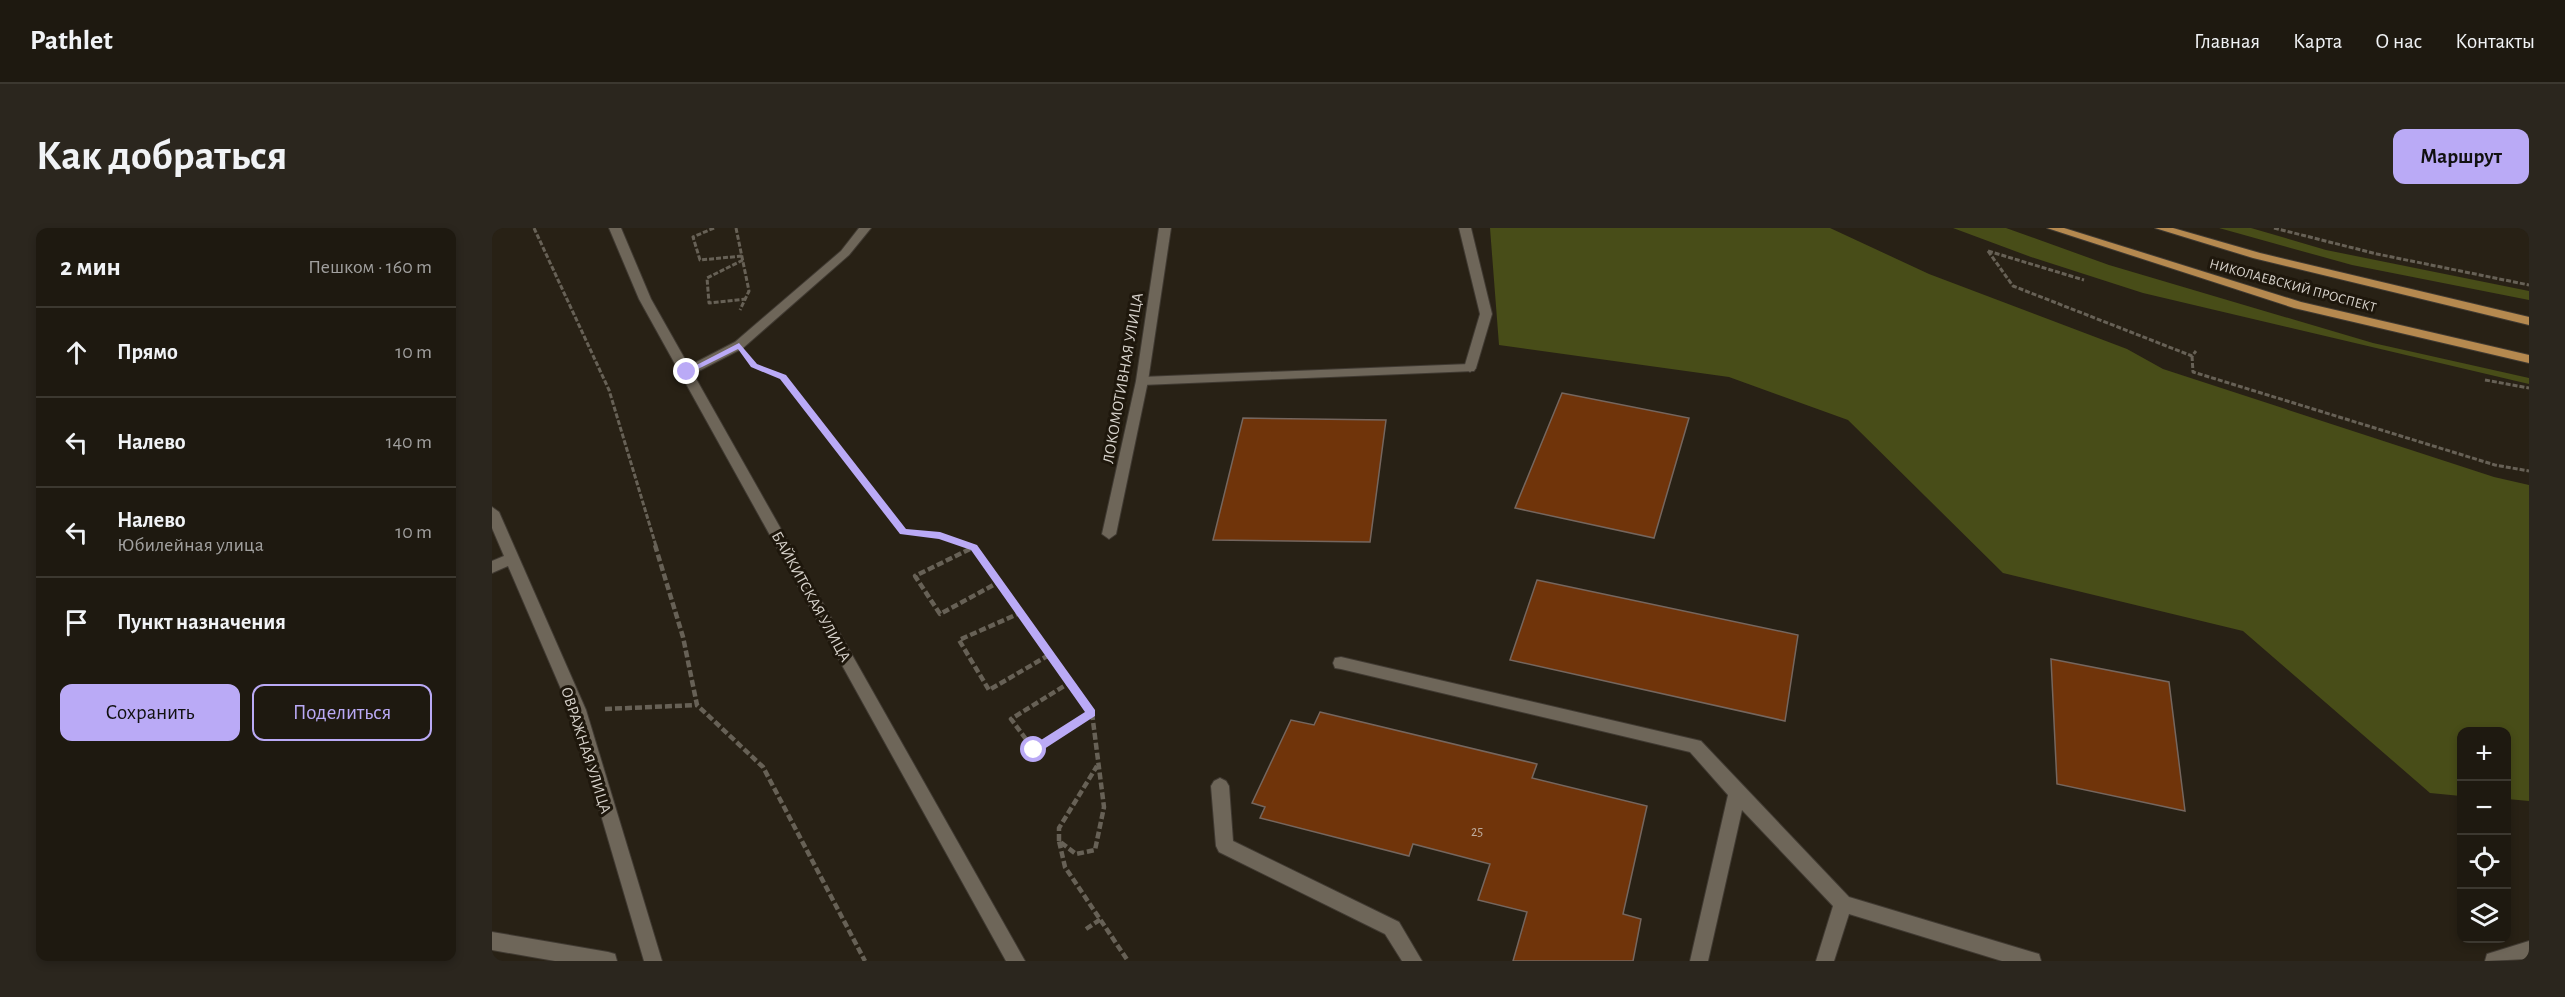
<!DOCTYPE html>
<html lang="ru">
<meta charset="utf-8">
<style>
body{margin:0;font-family:"Alegreya Sans",sans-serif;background:#2b261e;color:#f1f3f6}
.controls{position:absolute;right:18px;bottom:18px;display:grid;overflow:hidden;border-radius:12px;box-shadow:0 3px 9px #0003}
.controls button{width:54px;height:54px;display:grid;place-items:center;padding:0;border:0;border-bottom:2px solid #3c3830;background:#1e1910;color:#f1f3f6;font:30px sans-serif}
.stop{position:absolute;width:18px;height:18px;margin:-14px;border:4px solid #baaaf6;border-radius:50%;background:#fff}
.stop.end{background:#baaaf6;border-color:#fff;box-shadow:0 2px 6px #0008}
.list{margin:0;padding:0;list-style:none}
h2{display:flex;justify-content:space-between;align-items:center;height:78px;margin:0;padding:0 24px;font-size:26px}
h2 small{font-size:20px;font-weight:400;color:#a1a09f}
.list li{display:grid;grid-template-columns:39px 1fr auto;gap:18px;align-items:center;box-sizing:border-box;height:90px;padding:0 24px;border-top:2px solid #3c3830}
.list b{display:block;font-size:22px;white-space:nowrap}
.list p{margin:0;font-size:20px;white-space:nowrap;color:#a1a09f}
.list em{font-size:20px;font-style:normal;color:#a1a09f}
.actions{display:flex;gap:12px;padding:18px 24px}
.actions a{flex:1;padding:14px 0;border:2px solid #baaaf6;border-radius:12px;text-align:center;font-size:21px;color:#baaaf6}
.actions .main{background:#baaaf6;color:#111}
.icon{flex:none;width:33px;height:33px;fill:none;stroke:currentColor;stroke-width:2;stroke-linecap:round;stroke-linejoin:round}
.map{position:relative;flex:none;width:2037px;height:733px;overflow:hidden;border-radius:12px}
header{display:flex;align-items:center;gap:36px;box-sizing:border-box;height:84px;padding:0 30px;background:#1e1910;border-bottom:2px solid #3c3830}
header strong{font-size:28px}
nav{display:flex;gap:33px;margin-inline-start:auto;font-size:21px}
.intro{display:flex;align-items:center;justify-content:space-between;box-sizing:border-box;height:144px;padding:0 36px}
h1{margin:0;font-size:42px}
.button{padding:15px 27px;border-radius:12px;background:#baaaf6;color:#111;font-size:21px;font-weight:700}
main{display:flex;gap:36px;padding:0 36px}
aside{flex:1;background:#1e1910;border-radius:12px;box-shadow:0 3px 9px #0003}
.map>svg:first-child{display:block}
</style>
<header>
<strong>Pathlet</strong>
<nav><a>Главная</a><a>Карта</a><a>О нас</a><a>Контакты</a></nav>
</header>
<div class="intro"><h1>Как добраться</h1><a class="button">Маршрут</a></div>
<main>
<aside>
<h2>2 мин<small>Пешком · 160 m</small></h2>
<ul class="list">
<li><svg class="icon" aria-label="ahead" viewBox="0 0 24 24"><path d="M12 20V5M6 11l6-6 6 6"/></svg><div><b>Прямо</b></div><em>10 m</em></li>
<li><svg class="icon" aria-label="left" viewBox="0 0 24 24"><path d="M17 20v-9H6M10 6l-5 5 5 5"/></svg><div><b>Налево</b></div><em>140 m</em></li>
<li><svg class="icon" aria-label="left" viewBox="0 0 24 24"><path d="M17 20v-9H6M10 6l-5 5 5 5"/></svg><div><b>Налево</b><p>Юбилейная улица</p></div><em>10 m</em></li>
<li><svg class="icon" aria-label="arrive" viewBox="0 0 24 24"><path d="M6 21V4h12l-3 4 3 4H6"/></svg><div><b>Пункт назначения</b></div></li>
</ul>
<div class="actions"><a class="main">Сохранить</a><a>Поделиться</a></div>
</aside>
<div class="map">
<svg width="2037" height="733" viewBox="0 0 2037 733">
<rect width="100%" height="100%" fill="#282115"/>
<g fill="#484d18">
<path d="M998,0H1338L1437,46L1635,121L1671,141L2002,249L2037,257V573L2015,571L2014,503H1970L1969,568L1938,565L1751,403L1511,345L1356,192L1237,149L1007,117Z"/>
<path d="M1461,0H1514L1617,37L1881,115L2037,150V156L1651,65L1539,29Z"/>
<path d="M1727,0H1759L1834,22L2037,63V72L1860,37Z"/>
</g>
<g fill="#70340a" stroke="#75665e" stroke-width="1.5">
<path d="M1070,165L1197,190L1162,310L1023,280Z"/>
<path d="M751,190L894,192L878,314L721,312Z"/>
<path d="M1045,352L1306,407L1293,493L1018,432Z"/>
<path d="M1559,431L1677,454L1693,583L1565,556Z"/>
<path d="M828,484L1045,536L1040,550L1155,578L1131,686L1149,691L1141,733H1021L1035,684L986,672L998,636L921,616L917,628L768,590L773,579L760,575L799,492L822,497Z"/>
</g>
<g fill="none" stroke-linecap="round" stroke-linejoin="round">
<g stroke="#403a32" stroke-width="2">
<g id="lane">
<path d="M978,136L984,140L982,143L650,157L644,153L650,149Z"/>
<path d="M849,429L1209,513L1357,669L1540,724L1547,726L1549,733H1510L1357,686L1342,733H1324L1341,678L1250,582L1216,733H1198L1236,567L1198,524L849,441L843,440L841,435L843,430Z"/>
<path d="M728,550L734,553L737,558L741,613L907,694L930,733H910L893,706L727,624L724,618L719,558L722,553Z"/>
<path d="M0,704L116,724L123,726L125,733H63L0,722Z"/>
<path d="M2037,713V731L1993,733L1995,726Z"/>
</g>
</g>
<g stroke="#403a32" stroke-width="2">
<g id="street">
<path d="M367,0H379L357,27L251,120L199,147H191V141L243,114L349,23Z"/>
<path d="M667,0H679L656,153L624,306L617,311L610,306L644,153Z"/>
<path d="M967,0H979L1000,86L984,140L978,144L972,140L988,86Z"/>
<path d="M0,279L7,284L94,482L170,733H152L78,482L16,338L0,345V333L12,328L0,300Z"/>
</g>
</g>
<g stroke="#403a32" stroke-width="2">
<path id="secondary" d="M117,0H129L159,71L533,733H514L147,71Z"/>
</g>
<g stroke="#403a32" stroke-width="2">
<g id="primary">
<path d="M1555,0H1572L1809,74L2037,127V135L1802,80Z"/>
<path d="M1663,0H1681L1768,25L2037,89V97L1761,30Z"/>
</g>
</g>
<g stroke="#676156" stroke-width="3" stroke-dasharray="5 2" stroke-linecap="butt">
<path d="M42,0L117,162L164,318"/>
<path d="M222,0L201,9L208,32L250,28"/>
<path d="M244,0L257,63L248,82"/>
<path d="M1782,0L1885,26L2037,57"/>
<path d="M1496,23L1521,58L1700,128L1704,123"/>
<path d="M1496,23L1592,52"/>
<path d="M251,32L215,50L217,75L254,71"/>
<path d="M1700,128L1701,144L2003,237L2037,243"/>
<path d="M260,136L291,149L412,304L448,308L480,318"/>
<path d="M1993,152L2037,160"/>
</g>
<g stroke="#676156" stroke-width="4.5" stroke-dasharray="7 3" stroke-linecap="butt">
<path d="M163,317L191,409L205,477L271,539L373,733"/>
<path d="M476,317L482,319"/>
<path d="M482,319L507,354L448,386L423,348Z"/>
<path d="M507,354L528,385"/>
<path d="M557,427L497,462L467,412L528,385L577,455"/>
<path d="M577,455L600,485L542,522L519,491Z"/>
<path d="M113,481L205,477"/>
<path d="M600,485L612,579L603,622L584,626L567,613L573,639L636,733"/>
<path d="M567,613V600L605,538"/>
<path d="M594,701L609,691"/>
</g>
<use href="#lane" fill="#6e6659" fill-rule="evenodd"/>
<use href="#street" fill="#6e6659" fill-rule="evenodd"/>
<use href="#secondary" fill="#6e6659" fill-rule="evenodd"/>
<use href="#primary" fill="#b5894f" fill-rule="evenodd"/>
</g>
<path fill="#baaaf6" d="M247,115L265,136L294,147L414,301L448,304L485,317L603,482V488L546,525H538V519L593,484L479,322L447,311L408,306L288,151L259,139L246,121L198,145L191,144Z"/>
<g text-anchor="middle" stroke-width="6" stroke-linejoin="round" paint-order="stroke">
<g font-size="14" fill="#d7d2cb" stroke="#1e170c">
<text transform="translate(1801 57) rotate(15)" y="5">НИКОЛАЕВСКИЙ ПРОСПЕКТ</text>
</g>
<g font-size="14" fill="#bdaa9b">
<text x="985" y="608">25</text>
</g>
<g font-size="16" fill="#d7d2cb" stroke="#1e170c">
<text transform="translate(630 150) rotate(-80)" y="6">ЛОКОМОТИВНАЯ УЛИЦА</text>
<text transform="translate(320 368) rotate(61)" y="6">БАЙКИТСКАЯ УЛИЦА</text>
<text transform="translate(95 522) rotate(72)" y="6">ОВРАЖНАЯ УЛИЦА</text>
</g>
</g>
</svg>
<div class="controls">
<button>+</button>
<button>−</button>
<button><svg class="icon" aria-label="locate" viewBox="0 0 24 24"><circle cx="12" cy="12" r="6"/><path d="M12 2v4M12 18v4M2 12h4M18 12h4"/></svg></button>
<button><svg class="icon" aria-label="layers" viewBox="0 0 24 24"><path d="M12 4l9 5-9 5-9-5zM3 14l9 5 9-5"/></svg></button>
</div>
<div class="stop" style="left:542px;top:522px"></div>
<div class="stop end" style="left:195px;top:144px"></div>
</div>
</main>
